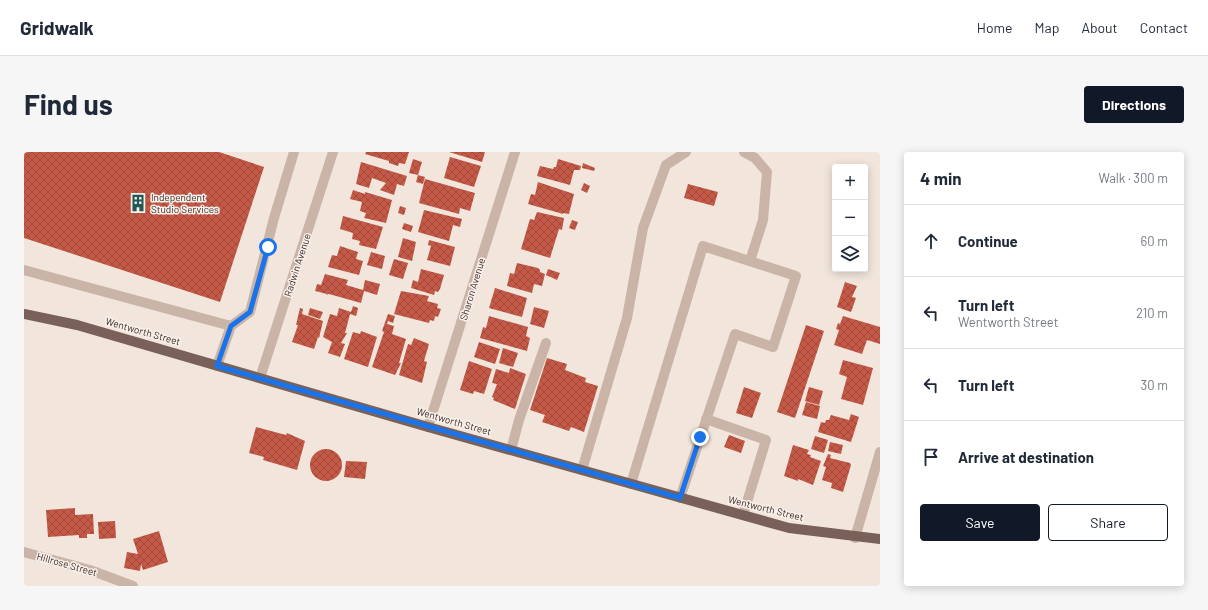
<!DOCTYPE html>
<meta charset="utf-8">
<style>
body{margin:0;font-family:Barlow,sans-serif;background:#f6f6f7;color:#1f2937}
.controls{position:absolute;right:12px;top:12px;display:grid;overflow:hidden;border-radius:4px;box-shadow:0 2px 10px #0003}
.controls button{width:36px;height:36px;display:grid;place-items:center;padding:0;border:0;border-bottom:1px solid #e0e1e3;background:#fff;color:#1f2937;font:20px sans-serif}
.stop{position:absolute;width:12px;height:12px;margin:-9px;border:3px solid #1a73e8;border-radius:50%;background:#fff}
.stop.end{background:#1a73e8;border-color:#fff;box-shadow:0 1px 4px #0008}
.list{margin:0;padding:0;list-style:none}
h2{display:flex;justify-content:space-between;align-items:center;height:52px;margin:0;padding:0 16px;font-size:17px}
h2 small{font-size:13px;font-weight:400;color:#747a83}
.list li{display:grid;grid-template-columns:26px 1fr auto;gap:12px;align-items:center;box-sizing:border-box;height:72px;padding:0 16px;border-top:1px solid #e0e1e3}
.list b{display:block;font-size:15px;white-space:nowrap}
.list p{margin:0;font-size:13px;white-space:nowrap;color:#747a83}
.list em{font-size:13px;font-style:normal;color:#747a83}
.actions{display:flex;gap:8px;padding:12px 16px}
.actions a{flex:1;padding:9px 0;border:1px solid #111827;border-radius:4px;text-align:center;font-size:14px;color:#111827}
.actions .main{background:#111827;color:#fff}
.icon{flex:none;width:22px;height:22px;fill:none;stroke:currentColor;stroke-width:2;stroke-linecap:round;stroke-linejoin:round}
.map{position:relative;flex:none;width:856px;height:434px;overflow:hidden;border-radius:4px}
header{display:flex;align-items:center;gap:24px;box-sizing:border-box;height:56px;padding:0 20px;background:#fff;border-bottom:1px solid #e0e1e3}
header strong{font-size:19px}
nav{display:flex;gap:22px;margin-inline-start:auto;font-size:14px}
.intro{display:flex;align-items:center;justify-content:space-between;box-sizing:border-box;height:96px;padding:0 24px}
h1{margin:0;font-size:28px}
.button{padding:10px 18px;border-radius:4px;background:#111827;color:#fff;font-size:14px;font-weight:700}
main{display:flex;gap:24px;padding:0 24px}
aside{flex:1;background:#fff;border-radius:4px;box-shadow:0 2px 10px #0003}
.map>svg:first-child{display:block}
</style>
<header>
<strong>Gridwalk</strong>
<nav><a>Home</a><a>Map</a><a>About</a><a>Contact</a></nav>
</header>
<div class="intro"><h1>Find us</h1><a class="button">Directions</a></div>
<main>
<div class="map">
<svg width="856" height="434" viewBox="0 0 856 434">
<defs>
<pattern id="building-cross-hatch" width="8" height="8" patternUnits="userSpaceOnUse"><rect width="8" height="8" fill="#c55947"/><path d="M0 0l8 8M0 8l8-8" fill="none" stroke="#a14a3b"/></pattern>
</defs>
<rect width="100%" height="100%" fill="#f2e6dc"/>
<g fill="url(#building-cross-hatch)">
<path d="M0,0H195L240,15L196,150L0,86Z"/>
<path d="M342,0H385L381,12L375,11L374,14L365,11V9L341,2Z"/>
<path d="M425,0H461L458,10Z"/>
<path d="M426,5L457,14L450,35L420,26Z"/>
<path d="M389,7L398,10L394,23L385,21Z"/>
<path d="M534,7L557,14L556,18H550L546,33L513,24L516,14L529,17L530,15H532Z"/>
<path d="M337,10L383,24L380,34L373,32L370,43L356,38L362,31L348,26L345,36L332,32Z"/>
<path d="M559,11L571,16L570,19L558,16Z"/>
<path d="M394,23L401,25L399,32L392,30Z"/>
<path d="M401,27L451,41L446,59L436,56L435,62L395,51Z"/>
<path d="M514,30L550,42L545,62L539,61V62L504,52L507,42L511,43Z"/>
<path d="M560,31L566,34L563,41L557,38Z"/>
<path d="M664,32L694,40L690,54L660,46Z"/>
<path d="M329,38L341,42V40L368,48L362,71L340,66L342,61L336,59L338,50L326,47Z"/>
<path d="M376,54L382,56L380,63L374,61Z"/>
<path d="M400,58L438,67L436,75L429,73L425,89L394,80Z"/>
<path d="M513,60L540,66L538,78L535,77L526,106L497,97L506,67L510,68Z"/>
<path d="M319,64L359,75L352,97L335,93L336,89L328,87L329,81L316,77Z"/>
<path d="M548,68L554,70L551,78L545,76Z"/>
<path d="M380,71L389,74L387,80L378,77Z"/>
<path d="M379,86L392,90L388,109L374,105Z"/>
<path d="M405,88L431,95L426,114L403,108L407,94L404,93Z"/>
<path d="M316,94L334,100L332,107L339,109L335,123L304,115L308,103L313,104Z"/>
<path d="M347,100L361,104L358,117L343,113Z"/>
<path d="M370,107L384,111L379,127L365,123Z"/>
<path d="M493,111L514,116L516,118V120L521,122L518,134L510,132L508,141L483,134L486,121L490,122Z"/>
<path d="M397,117L420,123L416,137L414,140L411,139L410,143L387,136L389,128L394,130Z"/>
<path d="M524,117L536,121L533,128L522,123Z"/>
<path d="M301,122L324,128L322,133L339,138L341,128L356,132L353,143L340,139L337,151L305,142L302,143L303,142L291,139L293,132L297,133Z"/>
<path d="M821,130L833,134L828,145L832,146L827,160L813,155Z"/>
<path d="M471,136L503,146L498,165L465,156Z"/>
<path d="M377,139L405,144L403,149L414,152L413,156L417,157L414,165L411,164L410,169L406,168L405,171L370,162Z"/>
<path d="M329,154L334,156L333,161L332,164L326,162L321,181H323L317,191L321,192L316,205L304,201L308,190L299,185L306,162L313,164L315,156L327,160Z"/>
<path d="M510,155L525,159L520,176L506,172Z"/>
<path d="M276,156L279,157L278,162L299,169L295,186L294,185L290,197L268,190L274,173H272Z"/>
<path d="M286,156L299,160L296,167L284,163Z"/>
<path d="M364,162L371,164L369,171L364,169L363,172L370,174L368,182L382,187L375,211H377L371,223L348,215L360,180L358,179Z"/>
<path d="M465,164L504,175L502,184L506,186L503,199L456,186L459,175L462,176Z"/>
<path d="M819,164L856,175V192L843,188L838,202L810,193L815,178L812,177L814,171L816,172Z"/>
<path d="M782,173L800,179L771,266L753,260Z"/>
<path d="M337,179L353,185L344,215L320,207L329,180L336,182Z"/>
<path d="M390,186L405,192L400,209L403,210L398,231L375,223L384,192L387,193Z"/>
<path d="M455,190L476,197L471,212L450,205Z"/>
<path d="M479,196L494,201L489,215L475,211Z"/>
<path d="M523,206L543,212L541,218L562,226L561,230L574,234L560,280L547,275L545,279L518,270L521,263L506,258Z"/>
<path d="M819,208L849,216L839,253L817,247L823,225L815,222Z"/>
<path d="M445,209L468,217L460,242L450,239L449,242L436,238Z"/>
<path d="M486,216L502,222L491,257L469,248L470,246L468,245L473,232L468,231L472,217L485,221Z"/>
<path d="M720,235L737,241L728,266L712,261Z"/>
<path d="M785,235L799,239L795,253L781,249Z"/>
<path d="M782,250L796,254L793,267L778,263Z"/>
<path d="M827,262L835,265L827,290L794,280L797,270L801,271L802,268H805L807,263L825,268Z"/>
<path d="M232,275L262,283L263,281L281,289L273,318L239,308L240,305L225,301Z"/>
<path d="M705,283L721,289L717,301L700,295Z"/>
<path d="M791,284L804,288L800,301L787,297Z"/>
<path d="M806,290L819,293L817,302L804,299Z"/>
<path d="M769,293L785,298L783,302L787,303L786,305L797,309L789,333L774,327V329L760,324Z"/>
<circle cx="302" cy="313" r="16"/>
<path d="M804,302L807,303L806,306L826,311L827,313L819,340L807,336L808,331L798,328L802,315L799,314Z"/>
<path d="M322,309L343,310L341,327L320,325Z"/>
<path d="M51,356V363L69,362L70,382H63V386H55V383L24,385L22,358Z"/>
<path d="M91,369L92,386L75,387L74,370Z"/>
<path d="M135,379L144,410L119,418L117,412L116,419L100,416L103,400L114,402L109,387Z"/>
</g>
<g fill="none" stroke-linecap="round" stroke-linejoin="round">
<g stroke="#cab4a8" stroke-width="10">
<path d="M720,0L731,6L743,20L739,68L726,109"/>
<path d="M0,118L207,174"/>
<path d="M193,214L207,174L226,160L250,66L270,0"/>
<path d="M236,226L309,0"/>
<path d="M682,267L742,288L719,363"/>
<path d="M404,275L491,0"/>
<path d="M487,298L495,268L522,191"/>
<path d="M558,318L603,166L619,76L642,13L662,0"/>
<path d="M607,332L679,94L772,124L749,195L711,182L656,346"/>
<path d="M831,386L856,300"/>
<path d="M0,400L66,418L109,434"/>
</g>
<path stroke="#796159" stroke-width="10" d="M0,162L53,173L404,275L765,376L856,387"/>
</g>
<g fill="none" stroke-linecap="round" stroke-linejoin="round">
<path stroke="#1a73e8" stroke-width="5" d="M244,95L226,160L207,174L193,214L656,346L676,285"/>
</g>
<defs>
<g id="building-bare" transform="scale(1.38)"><path d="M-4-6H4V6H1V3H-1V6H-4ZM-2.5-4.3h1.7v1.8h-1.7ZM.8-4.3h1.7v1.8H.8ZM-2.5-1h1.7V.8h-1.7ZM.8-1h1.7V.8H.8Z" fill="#1e5857" stroke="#faf0e9" stroke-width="2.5" paint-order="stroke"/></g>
</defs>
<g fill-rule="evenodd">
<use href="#building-bare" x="114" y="51"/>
</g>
<g text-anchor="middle" stroke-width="3" stroke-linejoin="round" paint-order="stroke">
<g font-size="10" fill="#372b28" stroke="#faf0e9" text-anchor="start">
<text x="127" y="49">Independent<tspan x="127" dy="12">Studio Services</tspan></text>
</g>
<g font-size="10" fill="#372b28" stroke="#faf0e9">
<text transform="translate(273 113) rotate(-72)" y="4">Radwin Avenue</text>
<text transform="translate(448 137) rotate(-73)" y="4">Sharon Avenue</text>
<text transform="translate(119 179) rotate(16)" y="4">Wentworth Street</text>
<text transform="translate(430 269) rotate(16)" y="4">Wentworth Street</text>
<text transform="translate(742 356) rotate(14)" y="4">Wentworth Street</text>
<text transform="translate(43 412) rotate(16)" y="4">Hillrose Street</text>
</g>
</g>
</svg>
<div class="controls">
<button>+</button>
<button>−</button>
<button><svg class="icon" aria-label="layers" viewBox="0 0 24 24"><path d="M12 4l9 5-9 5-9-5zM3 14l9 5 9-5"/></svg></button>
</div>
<div class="stop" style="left:244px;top:95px"></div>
<div class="stop end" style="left:676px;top:285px"></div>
</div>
<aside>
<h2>4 min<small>Walk · 300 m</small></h2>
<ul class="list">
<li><svg class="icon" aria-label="ahead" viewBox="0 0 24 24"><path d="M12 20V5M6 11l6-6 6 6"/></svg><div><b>Continue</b></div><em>60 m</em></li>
<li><svg class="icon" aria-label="left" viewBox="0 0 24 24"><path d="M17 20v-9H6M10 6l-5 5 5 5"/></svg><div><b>Turn left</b><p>Wentworth Street</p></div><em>210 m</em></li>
<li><svg class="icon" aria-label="left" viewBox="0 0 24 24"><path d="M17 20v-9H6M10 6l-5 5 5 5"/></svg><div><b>Turn left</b></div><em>30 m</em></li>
<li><svg class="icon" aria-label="arrive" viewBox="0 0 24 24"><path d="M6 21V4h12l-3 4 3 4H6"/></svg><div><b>Arrive at destination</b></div></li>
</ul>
<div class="actions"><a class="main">Save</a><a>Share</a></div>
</aside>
</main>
